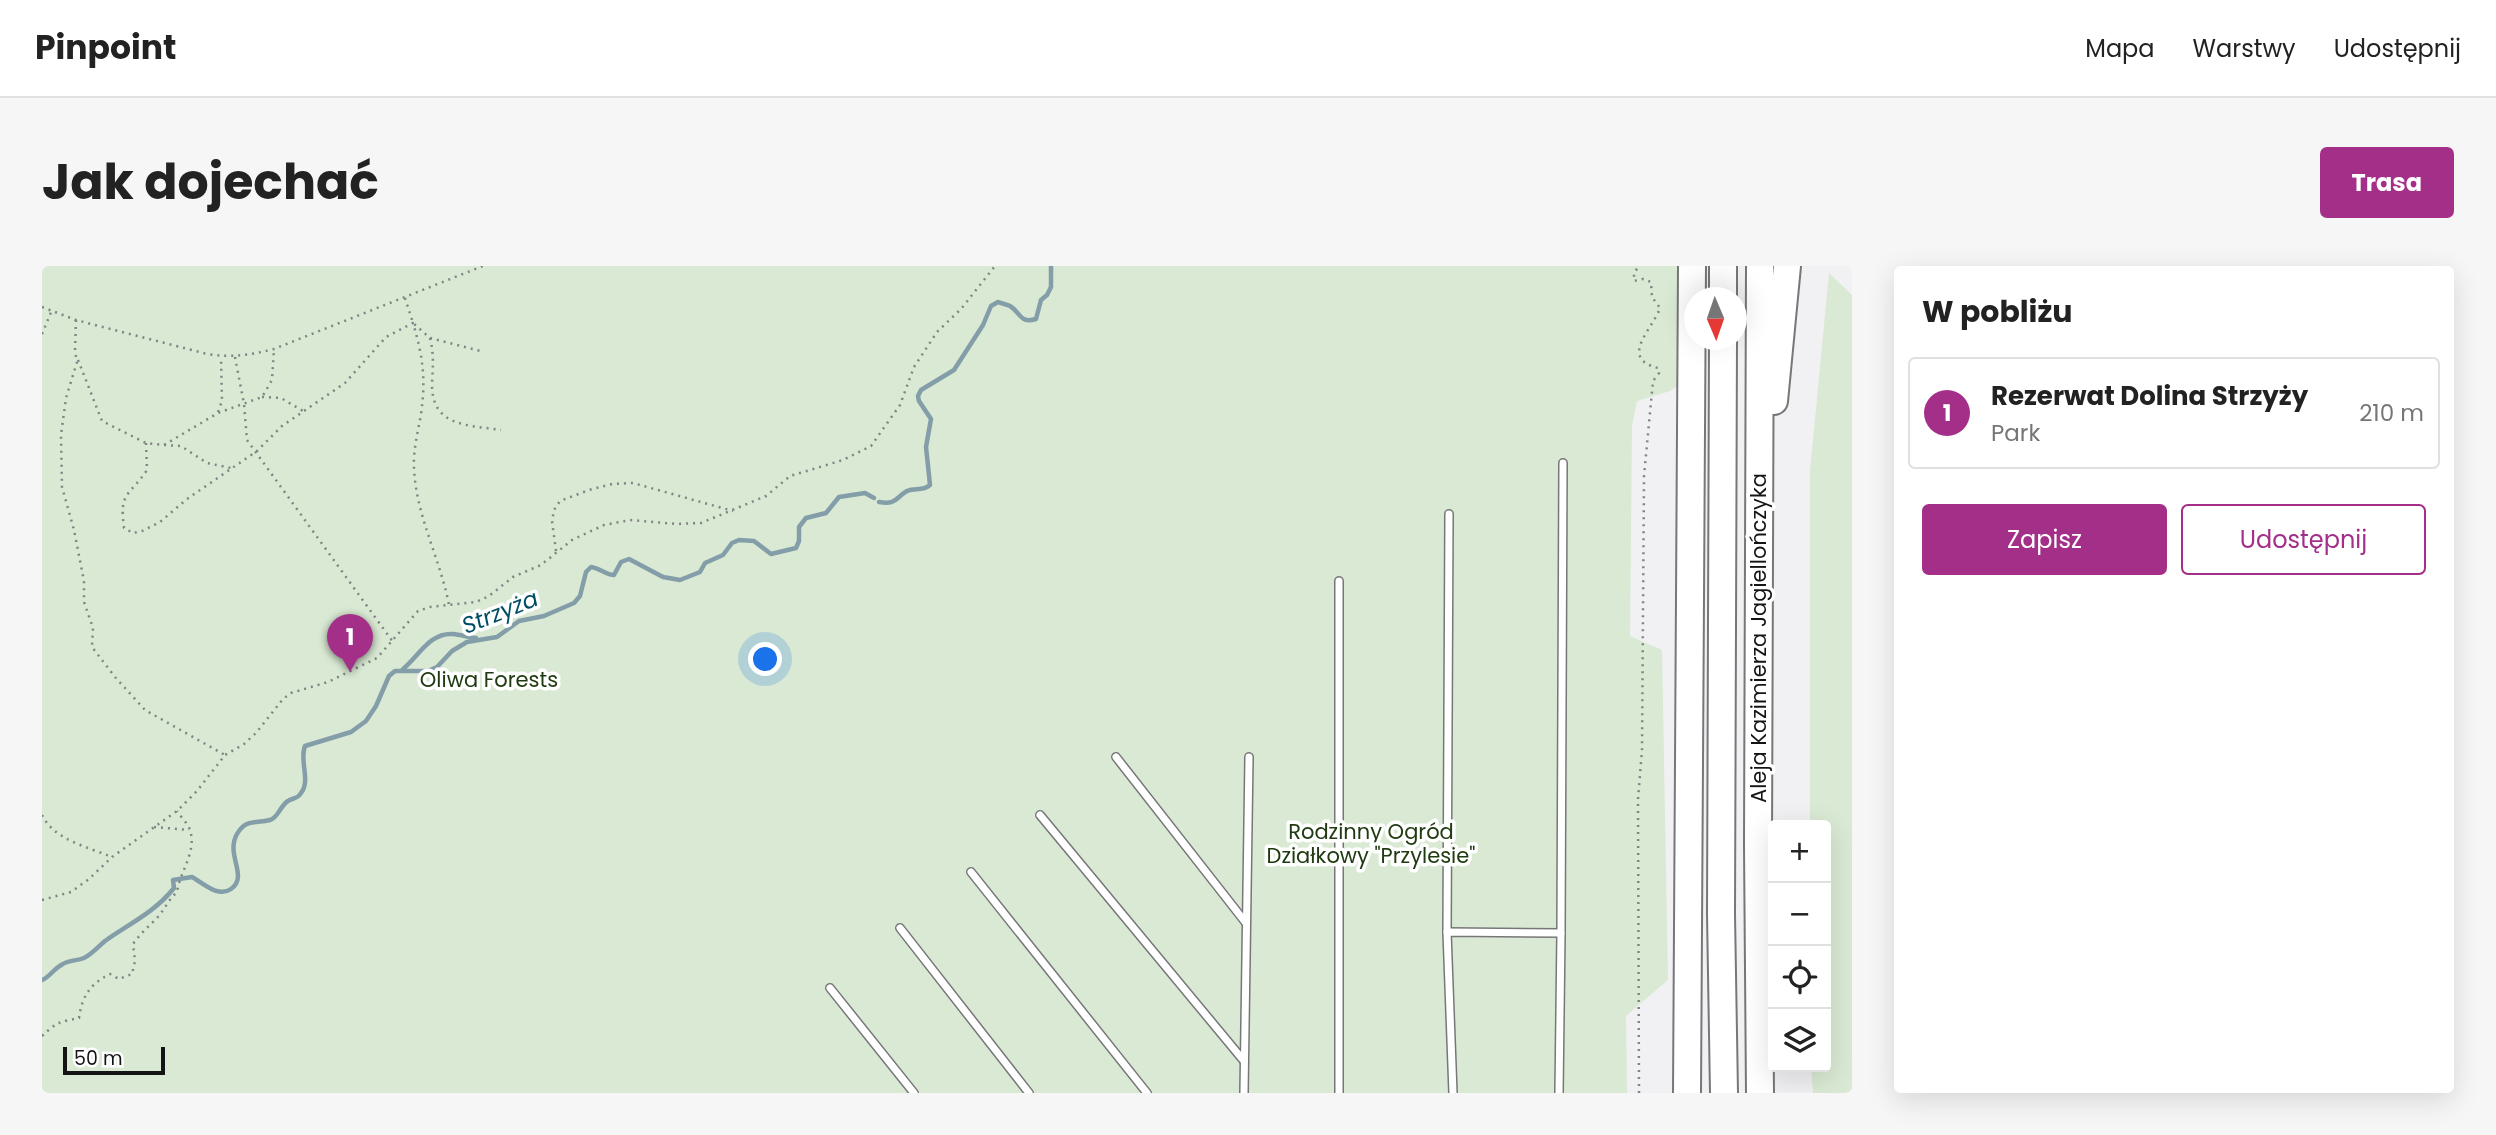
<!DOCTYPE html>
<html lang="pl">
<meta charset="utf-8">
<style>
body{margin:0;font-family:Poppins,sans-serif;background:#f6f6f6;color:#222}
.controls{position:absolute;right:21px;bottom:21px;display:grid;overflow:hidden;border-radius:7px;box-shadow:0 7px 28px #0002}
.controls button{width:63px;height:63px;display:grid;place-items:center;padding:0;border:0;border-bottom:2px solid #e0e0e0;background:#fff;color:#222;font:35px sans-serif}
.compass{position:absolute;left:1642px;top:21px;width:63px;height:63px;border-radius:50%;background:#fff;box-shadow:0 7px 28px #0002;rotate:178deg}
.scale{position:absolute;left:21px;bottom:18px;width:102px;box-sizing:border-box;padding-left:7px;border:4px solid #141415;border-top:0;font-size:19px;line-height:24px;white-space:nowrap;color:#141415;-webkit-text-stroke:5px #fff;paint-order:stroke}
.you{position:absolute;left:724px;top:394px;width:24px;height:24px;margin:-18px;border:5px solid #fff;border-radius:50%;background:#1a73e8;box-shadow:0 0 0 10px #1a73e833}
.badge{display:grid;place-items:center;width:46px;height:46px;border-radius:50%;background:#a42f88;color:#fff;font-size:23px;font-weight:700}
.pin{position:absolute;translate:-50% -58px;filter:drop-shadow(0 2px 4px #0008)}
.pin::after{content:'';position:absolute;top:37px;width:24px;height:21px;background:inherit;clip-path:polygon(0 0,100% 0,50% 100%)}
.list{margin:0;padding:0;list-style:none}
h2{display:flex;justify-content:space-between;align-items:center;height:91px;margin:0;padding:0 28px;font-size:30px}
h2 small{font-size:23px;font-weight:400;color:#767676}
.list li{display:grid;grid-template-columns:46px 1fr auto;gap:21px;align-items:center;box-sizing:border-box;height:112px;margin:0 14px 14px;padding:0 14px;border:2px solid #e0e0e0;border-radius:7px}
.list b{display:block;font-size:26px;white-space:nowrap}
.list p{margin:0;font-size:23px;white-space:nowrap;color:#767676}
.list em{font-size:23px;font-style:normal;color:#767676}
.actions{display:flex;gap:14px;padding:21px 28px}
.actions a{flex:1;padding:16px 0;border:2px solid #a42f88;border-radius:7px;text-align:center;font-size:24px;color:#a42f88}
.actions .main{background:#a42f88;color:#fff}
.icon{flex:none;width:38px;height:38px;fill:none;stroke:currentColor;stroke-width:2;stroke-linecap:round;stroke-linejoin:round}
.map{position:relative;flex:none;width:1810px;height:827px;overflow:hidden;border-radius:7px}
header{display:flex;align-items:center;gap:42px;box-sizing:border-box;height:98px;padding:0 35px;background:#fff;border-bottom:2px solid #e0e0e0}
header strong{font-size:33px}
nav{display:flex;gap:38px;margin-inline-start:auto;font-size:24px}
.intro{display:flex;align-items:center;justify-content:space-between;box-sizing:border-box;height:168px;padding:0 42px}
h1{margin:0;font-size:49px}
.button{padding:18px 32px;border-radius:7px;background:#a42f88;color:#fff;font-size:24px;font-weight:700}
main{display:flex;gap:42px;padding:0 42px}
aside{flex:1;background:#fff;border-radius:7px;box-shadow:0 7px 28px #0002}
.map>svg:first-child{display:block}
</style>
<header>
<strong>Pinpoint</strong>
<nav><a>Mapa</a><a>Warstwy</a><a>Udostępnij</a></nav>
</header>
<div class="intro"><h1>Jak dojechać</h1><a class="button">Trasa</a></div>
<main>
<div class="map">
<svg width="1810" height="827" viewBox="0 0 1810 827">
<rect width="100%" height="100%" fill="#f1f1f4"/>
<g fill="#d9e9d3">
<path d="M0,0H1642V116L1628,125L1595,135L1590,159L1588,370L1620,384L1626,714L1584,750L1585,827H0Z"/>
<path d="M1787,7L1810,29V827H1771L1769,801H1784V559H1768V205Z"/>
</g>
<g fill="none" stroke-linecap="round" stroke-linejoin="round">
<g stroke="#839ea9" stroke-width="4.5">
<path d="M837,236C855,239 853,232 865,225C873,221 880,226 888,219L884,181L889,153L877,135L876,130L879,124L912,104L941,59L949,40L956,36C958,37 967,39 968,40C979,47 978,58 994,53L999,34L1005,29L1009,21V0"/>
<path d="M361,403C377,390 388,366 411,368C419,369 426,371 434,372"/>
<path d="M0,714C8,711 11,703 21,698C27,694 35,695 42,692C49,689 56,681 63,675C87,658 113,646 132,622L131,614L150,611C161,617 176,632 189,623C207,610 183,589 195,568C204,552 214,558 228,554C236,552 238,540 246,535C250,532 256,533 259,527C269,515 257,494 263,480L309,466L324,455L334,440L347,410L353,405H386L395,401L410,385L425,376L455,371L477,355L502,350L532,337L538,330L544,306L549,301C558,302 564,309 572,309L579,296L587,293L621,311L638,314L658,306L663,297L681,289L690,277L697,274L712,275L729,288L754,282L757,275V261L764,252L784,247L797,231L823,227L832,232"/>
</g>
<g stroke="#77777a" stroke-width="10">
<g id="service">
<path d="M1297,315V827"/>
<path d="M1074,491L1204,657"/>
<path d="M998,549L1202,795"/>
<path d="M929,606L1105,827"/>
<path d="M858,662L987,827"/>
<path d="M1405,666L1407,248"/>
<path d="M788,722L872,827"/>
<path d="M1202,827L1207,491"/>
<path d="M1411,827L1405,666L1519,667L1521,197"/>
<path d="M1517,827L1519,667"/>
</g>
</g>
<g stroke="#77777a" stroke-width="30">
<g id="motorway">
<path d="M1681,0V32"/>
<path d="M1718,0L1716,579L1718,827"/>
<path d="M1681,74L1679,648L1682,827"/>
<path d="M1732,135L1745,0"/>
<path d="M1645,827L1650,0"/>
</g>
</g>
<g stroke="#838385" stroke-width="2.5" stroke-dasharray="2 5" stroke-linecap="butt">
<path d="M363,32L371,57L388,72L442,86"/>
<path d="M0,41L34,54L165,88C189,92 209,89 232,83L441,0"/>
<path d="M34,54L33,85L35,96L24,132L19,169L20,221L32,264L42,315V336L51,362L50,381L73,411L103,444L183,489"/>
<path d="M0,68L10,44"/>
<path d="M388,72C392,88 391,101 390,117C389,161 426,159 459,164"/>
<path d="M193,91L202,138L205,174L351,376"/>
<path d="M36,94L60,155L104,177L122,179L176,147L220,131L230,114L232,83"/>
<path d="M220,131L239,132L261,145"/>
<path d="M176,146L180,135L179,91"/>
<path d="M104,177L105,204C87,231 77,225 82,262L91,267L100,265L118,256L145,233L215,185L240,160L303,117L344,71L371,57C381,91 384,113 379,148C376,166 371,184 372,202C374,250 398,292 407,339"/>
<path d="M122,179L139,180L165,197L189,202"/>
<path d="M514,285L510,255L512,244L518,235L547,224L570,218L591,217L691,245"/>
<path d="M0,549C12,574 46,581 70,591"/>
<path d="M112,561L147,564"/>
<path d="M0,634L29,626L47,613L70,591L135,545L155,525L183,489L202,478L214,467L241,433L249,427L286,416L335,392L376,345L388,341L434,336L447,330L471,311L499,299L530,274L562,259L588,254L635,258L659,257L724,230L748,210L801,194L829,180L858,139L872,101L895,66L919,43L953,0"/>
<path d="M0,770C15,756 17,756 37,752C40,730 48,718 68,708L77,713L90,708L93,695L91,678C98,668 106,661 114,653C122,645 126,634 135,626C138,605 155,586 148,564C146,558 139,551 135,545"/>
<path d="M1597,827L1596,533L1600,484L1602,210L1611,115L1617,107L1616,102C1576,92 1611,63 1618,42L1610,31L1609,16L1601,13L1592,15V7L1597,0"/>
</g>
<use href="#service" stroke="#fff" stroke-width="7"/>
<use href="#motorway" stroke="#fff" stroke-width="26"/>
</g>
<g text-anchor="middle" stroke-width="7" stroke-linejoin="round" paint-order="stroke">
<g font-size="21" fill="#141415" stroke="#fff">
<text transform="translate(1717 372) rotate(-90)" y="7">Aleja Kazimierza Jagiellończyka</text>
</g>
<g font-size="21" fill="#203b11" stroke="#fff">
<text x="447" y="421">Oliwa Forests</text>
<text x="1329" y="573">Rodzinny Ogród<tspan x="1329" dy="24">Działkowy "Przylesie"</tspan></text>
</g>
<g font-size="23" font-style="italic" fill="#004e65" stroke="#fff">
<text transform="translate(458 346) rotate(-22)" y="8">Strzyża</text>
</g>
</g>
</svg>
<div class="controls">
<button>+</button>
<button>−</button>
<button><svg class="icon" aria-label="locate" viewBox="0 0 24 24"><circle cx="12" cy="12" r="6"/><path d="M12 2v4M12 18v4M2 12h4M18 12h4"/></svg></button>
<button><svg class="icon" aria-label="layers" viewBox="0 0 24 24"><path d="M12 4l9 5-9 5-9-5zM3 14l9 5 9-5"/></svg></button>
</div>
<svg class="compass" viewBox="-18 -18 36 36"><path d="M0-13l5 13h-10z" fill="#e53935"/><path d="M0 13l5-13h-10z" fill="#767676"/></svg>
<div class="scale">50 m</div>
<div class="you"></div>
<div class="pin badge" style="left:308px;top:406px">1</div>
</div>
<aside>
<h2>W pobliżu<small></small></h2>
<ul class="list">
<li><span class="badge">1</span><div><b>Rezerwat Dolina Strzyży</b><p>Park</p></div><em>210 m</em></li>
</ul>
<div class="actions"><a class="main">Zapisz</a><a>Udostępnij</a></div>
</aside>
</main>
